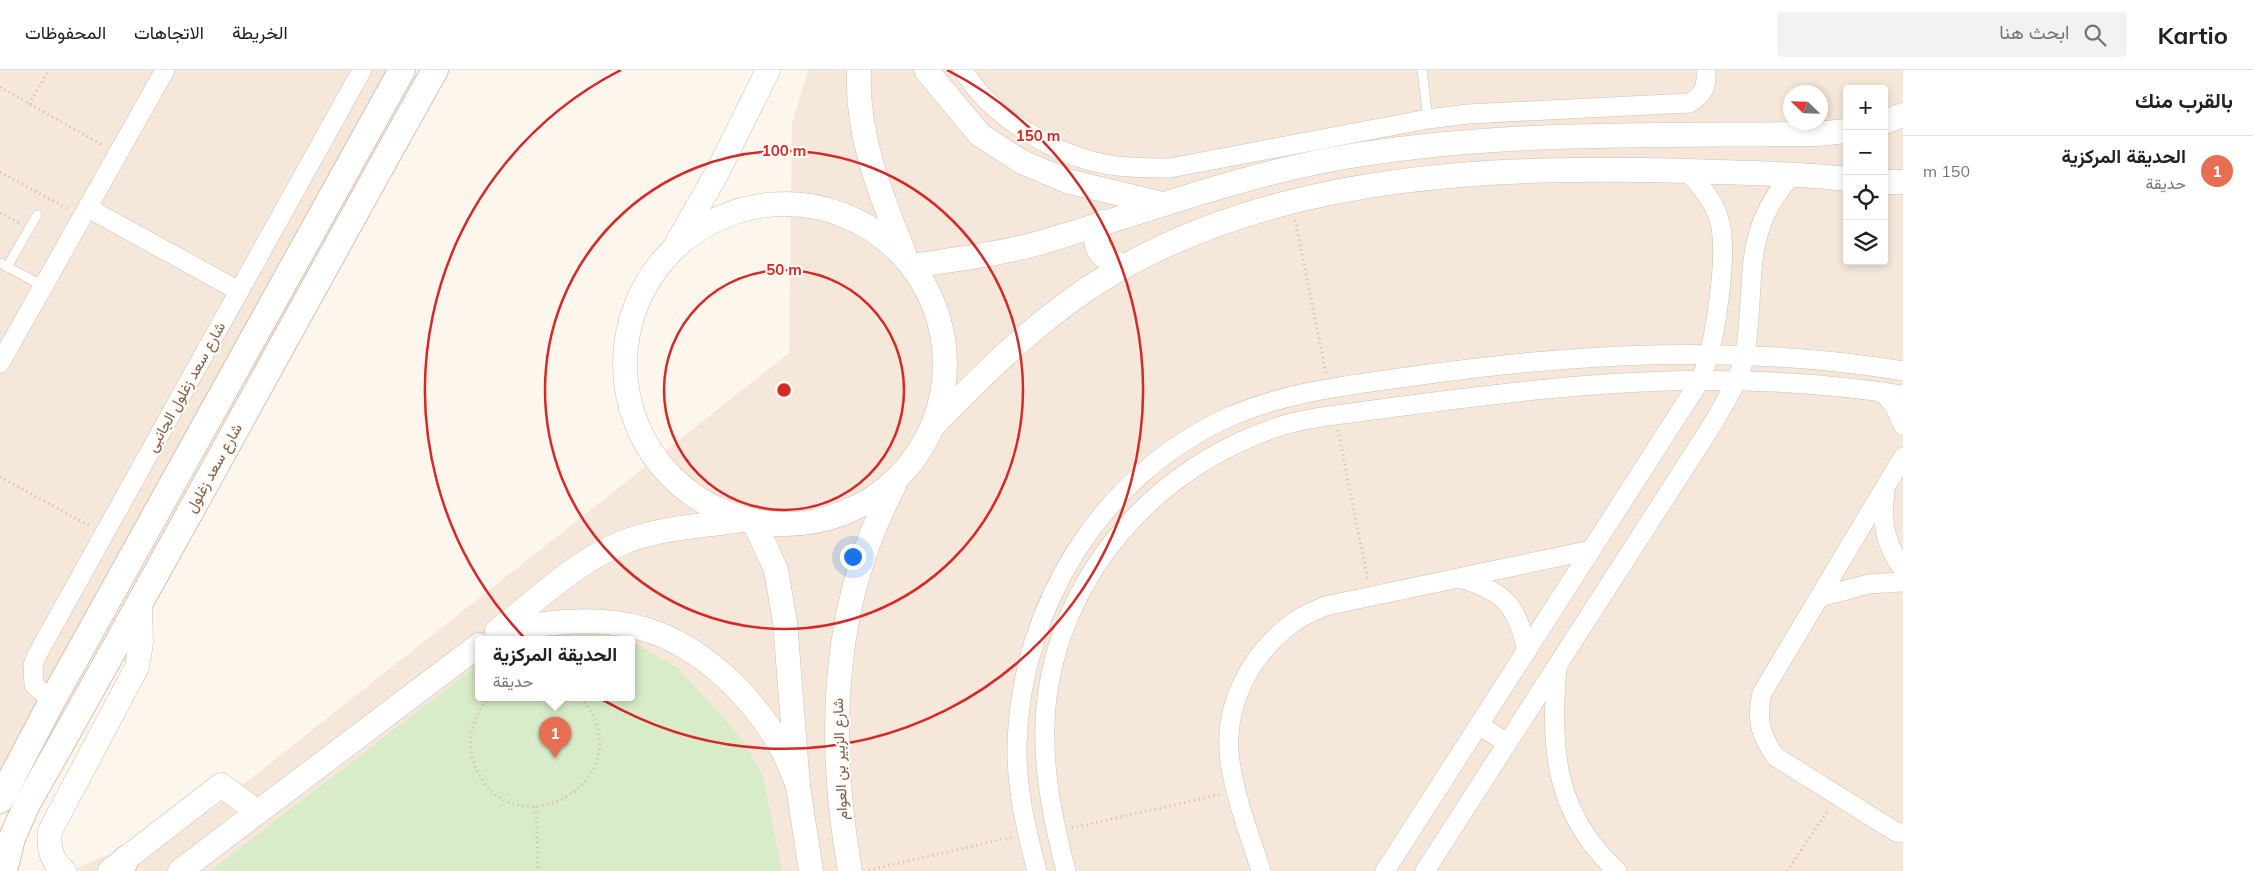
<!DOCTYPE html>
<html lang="ar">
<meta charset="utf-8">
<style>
body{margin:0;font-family:Mulish,Vazirmatn,sans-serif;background:#f2f2f2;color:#202124;direction:rtl}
.controls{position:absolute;right:15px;top:15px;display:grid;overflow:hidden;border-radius:5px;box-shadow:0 2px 8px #0003}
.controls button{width:45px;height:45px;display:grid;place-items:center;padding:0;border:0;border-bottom:1px solid #e0e0e0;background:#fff;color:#202124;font:25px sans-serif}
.compass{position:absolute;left:1783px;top:15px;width:45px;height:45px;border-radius:50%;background:#fff;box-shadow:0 2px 8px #0003;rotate:293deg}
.you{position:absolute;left:852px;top:486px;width:18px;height:18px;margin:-12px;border:4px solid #fff;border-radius:50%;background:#1a73e8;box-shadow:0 0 0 8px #1a73e833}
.badge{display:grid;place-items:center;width:32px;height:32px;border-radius:50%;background:#e76f51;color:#fff;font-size:16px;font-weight:700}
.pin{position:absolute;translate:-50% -41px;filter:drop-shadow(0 1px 2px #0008)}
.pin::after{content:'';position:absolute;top:26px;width:18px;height:15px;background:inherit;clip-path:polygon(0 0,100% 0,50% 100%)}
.popup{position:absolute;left:475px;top:566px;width:160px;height:65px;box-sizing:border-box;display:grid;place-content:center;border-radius:5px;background:#fff;filter:drop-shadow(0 1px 4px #0005);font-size:16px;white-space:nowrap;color:#757577}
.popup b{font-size:19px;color:#202124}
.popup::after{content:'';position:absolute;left:50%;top:100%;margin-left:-10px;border:10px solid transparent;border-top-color:#fff}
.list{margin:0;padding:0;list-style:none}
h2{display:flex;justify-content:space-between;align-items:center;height:65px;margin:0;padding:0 20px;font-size:21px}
h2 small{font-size:16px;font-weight:400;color:#757577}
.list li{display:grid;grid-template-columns:32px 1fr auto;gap:15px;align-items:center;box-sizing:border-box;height:70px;padding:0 20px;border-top:1px solid #e0e0e0}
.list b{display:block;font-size:19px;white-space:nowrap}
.list p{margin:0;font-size:16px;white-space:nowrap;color:#757577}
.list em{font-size:16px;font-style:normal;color:#757577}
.icon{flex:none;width:28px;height:28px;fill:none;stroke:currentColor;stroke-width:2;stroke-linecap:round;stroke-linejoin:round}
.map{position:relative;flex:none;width:1903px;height:801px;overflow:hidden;direction:ltr}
header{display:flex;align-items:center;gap:30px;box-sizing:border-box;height:70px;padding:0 25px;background:#fff;border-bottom:1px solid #e0e0e0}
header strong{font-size:24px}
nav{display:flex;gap:28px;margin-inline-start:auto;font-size:18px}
.search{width:350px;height:45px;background:#f2f2f2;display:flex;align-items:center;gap:12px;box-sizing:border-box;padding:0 18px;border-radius:5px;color:#757577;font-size:19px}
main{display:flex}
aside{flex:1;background:#fff}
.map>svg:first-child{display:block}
</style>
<header>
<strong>Kartio</strong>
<div class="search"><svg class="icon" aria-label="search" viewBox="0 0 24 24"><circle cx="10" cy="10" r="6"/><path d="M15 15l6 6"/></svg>ابحث هنا</div>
<nav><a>الخريطة</a><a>الاتجاهات</a><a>المحفوظات</a></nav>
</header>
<main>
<aside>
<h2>بالقرب منك<small></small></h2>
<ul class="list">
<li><span class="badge">1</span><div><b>الحديقة المركزية</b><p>حديقة</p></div><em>150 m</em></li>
</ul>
</aside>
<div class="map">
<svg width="1903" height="801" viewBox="0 0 1903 801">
<rect width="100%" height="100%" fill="#fdf6ec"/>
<g fill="#f5e8da" fill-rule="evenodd">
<path d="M0,0H408L0,717Z"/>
<path d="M808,0H1903V801H70L211,740L789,283L792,54ZM1847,19H1884V191H1847ZM1790,22H1820V52H1790ZM479,569H631V627H479Z"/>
</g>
<g fill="#d8ecc9">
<path d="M546,564H593L615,569H528Z"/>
<path d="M631,573L639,575L679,599L743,670L763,706L782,801H210L479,594V627H631Z"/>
</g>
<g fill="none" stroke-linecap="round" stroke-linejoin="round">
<g stroke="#d1beb0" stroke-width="10">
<g id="service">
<path d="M1422,0L1428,49"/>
<path d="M0,193L43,216"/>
<path d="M7,197L37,145"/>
</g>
</g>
<g stroke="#d1beb0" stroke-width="20">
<g id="minor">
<path d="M963,0C988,43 1047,80 1095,92C1120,98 1145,98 1170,98L1428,49L1468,44L1689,33C1704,25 1707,16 1706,0"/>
<path d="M88,138L239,221"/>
<path d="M0,293L165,0"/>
<path d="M1883,322L1894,335L1903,355"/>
<path d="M1903,387L1762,623C1756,648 1760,666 1776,687L1896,762L1903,763"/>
<path d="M1885,422C1881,451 1885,475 1903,499"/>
<path d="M1463,509C1507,523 1517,537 1527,581"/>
<path d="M1820,527L1869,514L1903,512"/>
<path d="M1557,598C1550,677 1554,743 1617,801"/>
<path d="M52,631L34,615L33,595L37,585L362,0"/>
<path d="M1479,655L1507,673"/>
<path d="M1037,801C1026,759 1016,718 1017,674C1021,536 1101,405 1229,347C1288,321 1352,315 1414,306C1577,283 1740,274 1903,301"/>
<path d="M1066,801C1052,747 1041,693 1046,637C1059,503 1158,394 1284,355C1310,347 1339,345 1366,341C1405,336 1444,330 1484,326C1627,308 1760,303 1903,325"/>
<path d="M1261,801C1250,765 1235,728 1230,691C1222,636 1251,583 1294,552C1303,545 1315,541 1325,536L1591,480"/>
<path d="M1385,801L1701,309C1715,276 1728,187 1720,153C1715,132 1701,116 1687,101"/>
<path d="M1425,801L1714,352C1726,330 1741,308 1745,283C1757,212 1739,161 1794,103"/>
</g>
</g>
<g stroke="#d1beb0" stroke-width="25">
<g id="tertiary">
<path d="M859,0C856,65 880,123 904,183"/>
<path d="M926,0L980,65L1022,92L1067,111L1162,134"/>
<path d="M1884,52L1903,45"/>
<path d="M1884,112H1903"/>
<circle cx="785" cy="294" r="160"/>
<path d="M1102,152C1088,176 1101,188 1124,197"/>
<path d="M678,171L717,103L768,0"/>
<path d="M912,196C956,189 1001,184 1043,172C1138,144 1231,109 1328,90C1489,60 1653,66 1816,64L1847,61"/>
<path d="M935,354C992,295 1052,236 1125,196C1295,102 1499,96 1689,101C1742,103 1794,103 1847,109"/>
<path d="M754,452L776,500L785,552L798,716L811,801"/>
<path d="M500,559C539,528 577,491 624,472C661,457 704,456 744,450"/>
<path d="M497,561C544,553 596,545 644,559C702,576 755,628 783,681C789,692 793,705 798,716"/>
<path d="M64,801C51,791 48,777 50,761L137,597L141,573L140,534"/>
<path d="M110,801L221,715L258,742"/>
<path d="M180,801L479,575"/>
<path d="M850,801C827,670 830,535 894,416"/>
</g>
</g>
<g stroke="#d6c0b0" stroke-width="28">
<g id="secondary">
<path d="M0,730L52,631L402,0"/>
<path d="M4,801L12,768L27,734C165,491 298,244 435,0"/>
<path d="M120,801L126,789"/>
</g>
</g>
<g stroke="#d9b8a5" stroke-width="3" stroke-dasharray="1 4" stroke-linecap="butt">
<path d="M0,17L104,76"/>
<path d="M29,34L49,0"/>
<path d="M0,102L68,139"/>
<path d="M0,143L19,153"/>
<path d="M1295,150L1326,303"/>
<path d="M1338,360L1368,511"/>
<path d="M0,407L90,456"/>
<path d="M490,627C474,644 466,667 473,690C504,789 651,712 581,627"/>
<path d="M536,737L538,801"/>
<path d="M1072,758L1222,724"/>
<path d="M869,800L1012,767"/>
<path d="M1787,801L1829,739"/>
</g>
<use href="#service" stroke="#fff" stroke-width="9"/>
<use href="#minor" stroke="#fff" stroke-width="19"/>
<use href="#tertiary" stroke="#fff" stroke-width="24"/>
<use href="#secondary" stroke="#fff" stroke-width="26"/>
</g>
<g fill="none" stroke="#d62828" stroke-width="2.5">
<circle cx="784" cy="320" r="120"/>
<circle cx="784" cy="320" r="239"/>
<path d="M947 0A359 359 0 1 1 621 0"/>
</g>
<g text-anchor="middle" stroke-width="4.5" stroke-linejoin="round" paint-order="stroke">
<g font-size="15" fill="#7a5c4d" stroke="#fffaf3">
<text transform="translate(186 317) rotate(-61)" y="5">شارع سعد زغلول الجانبى</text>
<text transform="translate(214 398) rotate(-61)" y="5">شارع سعد زغلول</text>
<text transform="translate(840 689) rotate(-92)" y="5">شارع الزبير بن العوام</text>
</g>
</g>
<circle cx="784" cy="320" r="8" fill="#d62828" stroke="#fffaf3" stroke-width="2.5"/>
<g font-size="15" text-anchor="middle" font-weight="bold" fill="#d62828" stroke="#fffaf3" stroke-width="4.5" stroke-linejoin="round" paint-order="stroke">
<text x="1038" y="71">150 m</text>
<text x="784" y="86">100 m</text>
<text x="784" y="205">50 m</text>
</g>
</svg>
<div class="controls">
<button>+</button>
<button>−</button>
<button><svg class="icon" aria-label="locate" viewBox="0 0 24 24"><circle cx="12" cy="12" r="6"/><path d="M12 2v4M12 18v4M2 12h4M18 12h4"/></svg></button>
<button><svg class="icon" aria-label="layers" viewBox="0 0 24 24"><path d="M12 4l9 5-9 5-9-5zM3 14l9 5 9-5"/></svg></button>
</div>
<svg class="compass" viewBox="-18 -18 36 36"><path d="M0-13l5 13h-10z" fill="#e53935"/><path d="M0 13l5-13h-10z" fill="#757577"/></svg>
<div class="you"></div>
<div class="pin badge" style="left:555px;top:688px">1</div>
<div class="popup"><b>الحديقة المركزية</b>حديقة</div>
</div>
</main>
